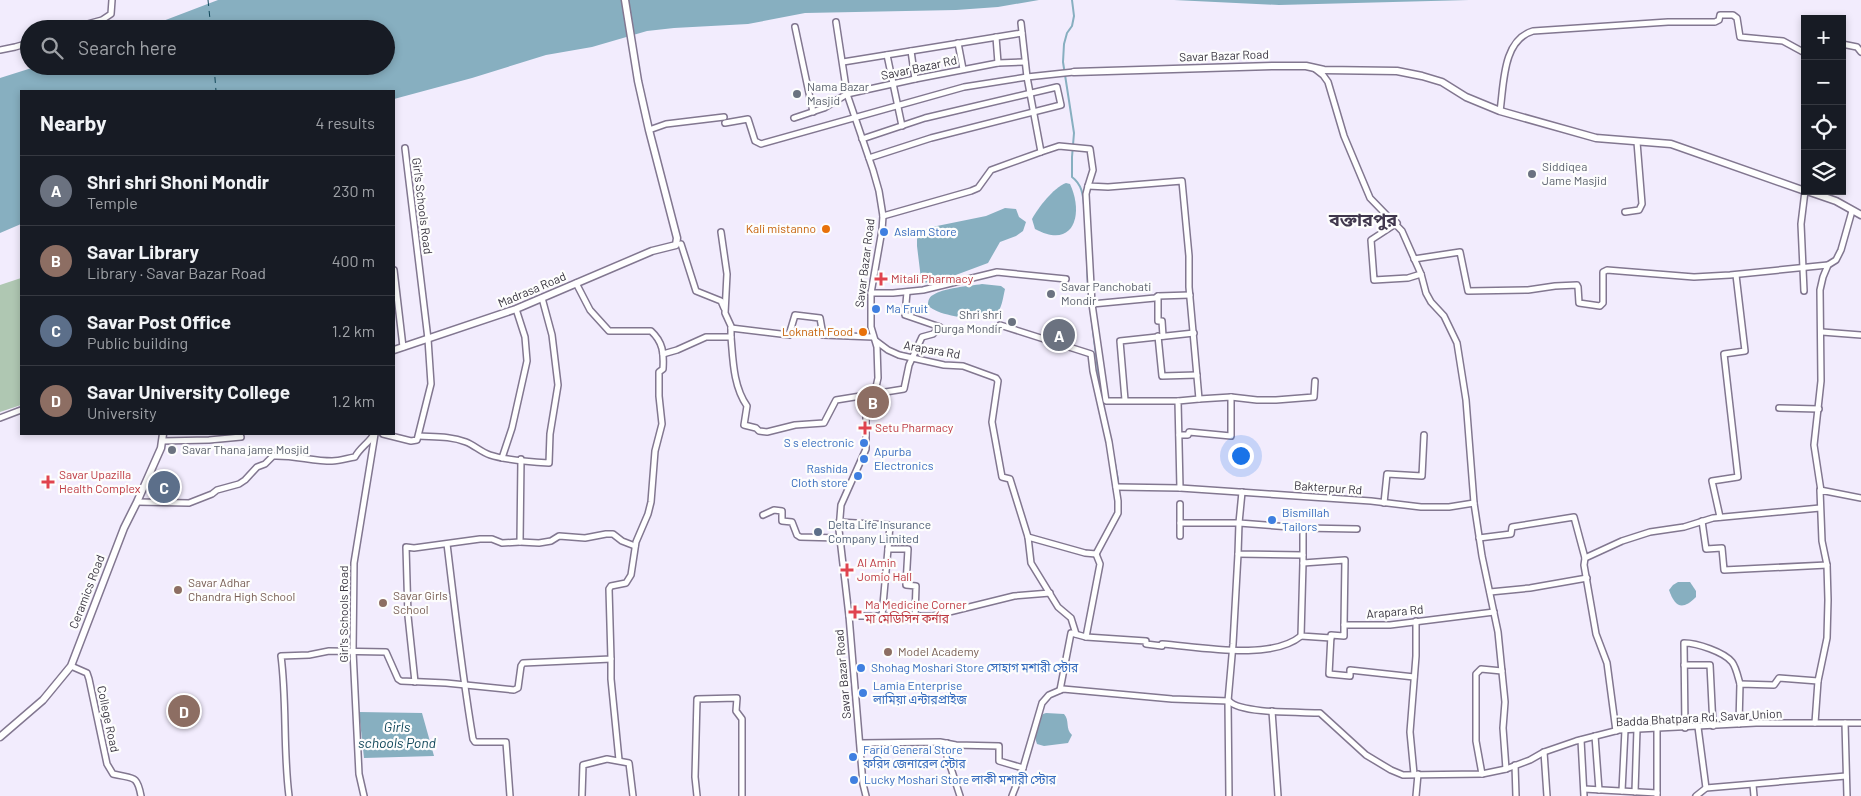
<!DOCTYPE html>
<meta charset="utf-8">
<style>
body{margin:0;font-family:Barlow,"Noto Sans Bengali",sans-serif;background:#242831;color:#f1f3f6}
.controls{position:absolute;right:15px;top:15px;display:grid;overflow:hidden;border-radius:0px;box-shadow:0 2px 8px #0003}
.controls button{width:45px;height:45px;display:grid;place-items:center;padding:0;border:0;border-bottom:1px solid #363941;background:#171b24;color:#f1f3f6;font:25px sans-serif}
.you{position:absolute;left:1240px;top:455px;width:18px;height:18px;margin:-12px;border:4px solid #fff;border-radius:50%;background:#1a73e8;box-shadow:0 0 0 8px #1a73e833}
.badge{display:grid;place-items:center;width:32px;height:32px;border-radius:50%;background:#967b23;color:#fff;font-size:16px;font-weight:700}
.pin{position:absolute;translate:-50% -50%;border:2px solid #fff;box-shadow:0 1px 5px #0006}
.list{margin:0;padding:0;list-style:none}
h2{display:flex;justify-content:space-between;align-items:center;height:65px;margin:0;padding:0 20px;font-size:21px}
h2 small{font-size:16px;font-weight:400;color:#9ea1a6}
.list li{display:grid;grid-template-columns:32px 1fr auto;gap:15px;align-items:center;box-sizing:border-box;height:70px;padding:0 20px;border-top:1px solid #363941}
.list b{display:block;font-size:19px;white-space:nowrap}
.list p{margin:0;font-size:16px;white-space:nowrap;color:#9ea1a6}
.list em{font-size:16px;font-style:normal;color:#9ea1a6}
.icon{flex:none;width:28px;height:28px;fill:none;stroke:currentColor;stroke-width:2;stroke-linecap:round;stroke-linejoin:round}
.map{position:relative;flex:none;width:1861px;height:796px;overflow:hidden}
.search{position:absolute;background:#171b24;box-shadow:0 2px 8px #0003;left:20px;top:20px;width:375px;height:55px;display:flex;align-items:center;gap:12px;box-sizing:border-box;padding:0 18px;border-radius:28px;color:#9ea1a6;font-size:19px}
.panel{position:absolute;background:#171b24;box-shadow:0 2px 8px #0003;left:20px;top:90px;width:375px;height:345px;border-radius:0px}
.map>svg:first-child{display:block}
</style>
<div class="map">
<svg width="1861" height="796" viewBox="0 0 1861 796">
<rect width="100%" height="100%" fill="#f2ecfd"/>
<path fill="#afc7b2" d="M21,278V405L0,412V285Z"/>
<g fill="#87afc0">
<path d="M218,0H1039L998,7L956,10L805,13L748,24L674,28L647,31L592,47L546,55L472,78L394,99V91H21V224L0,233V78L38,66H386V29H142Z"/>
<path d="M1174,0H1469L1279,5Z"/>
<path d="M1066,183L1070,184C1084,214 1074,250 1035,229L1032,219C1038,208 1053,188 1066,183Z"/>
<path d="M1005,208L1016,209L1019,217L1026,222L1023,231L1016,236L1000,242L988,263L945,279L924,283L921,279L917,246V234L932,227L986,216Z"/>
<path d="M982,284L1001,286L1005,289C1003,297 1002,310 995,315C985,323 935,316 928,305C928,301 929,297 933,295C944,288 968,286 982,284Z"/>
<path d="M1678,582H1690L1696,591V597C1682,611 1675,607 1669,590L1673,585Z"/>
<path d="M359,712L422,713L434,756L364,758Z"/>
<path d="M1046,713L1064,714C1070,720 1065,729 1072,735L1068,743L1044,746L1037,744C1033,735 1038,723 1043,714Z"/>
</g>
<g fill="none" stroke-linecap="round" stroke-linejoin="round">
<g stroke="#87afc0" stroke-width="2">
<path d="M1072,0L1074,16L1072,26L1067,33L1064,44L1063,62L1074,133L1072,157V177C1084,186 1083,199 1085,213"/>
<path d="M1086,233L1088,290L1101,397"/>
<path d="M1112,448L1118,480"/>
</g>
<g stroke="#12485b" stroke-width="1" stroke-dasharray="6 5" stroke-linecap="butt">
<path d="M208,0L211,29"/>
<path d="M214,66L216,91"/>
</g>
<g stroke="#827790" stroke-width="8">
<g id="minor">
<path d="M836,22L847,94L873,170L879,191L883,216L882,230L871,293V327L877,347L878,378L876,387L866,402V449L841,505L839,530L849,616L863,784L866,796"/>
<path d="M795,27L813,112"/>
<path d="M69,29L102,20L111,14L112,0"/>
<path d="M996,37L998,63"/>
<path d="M958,43L963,69"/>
<path d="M1842,44L1857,47L1861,52"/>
<path d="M0,50L15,47L29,43"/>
<path d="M911,51L915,79"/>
<path d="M887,55L902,126"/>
<path d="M843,62L1022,33"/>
<path d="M1314,68L1323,75L1328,82L1344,136L1370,198L1402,231L1421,274L1426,293L1431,302L1444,316L1457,343L1466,400L1474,503L1482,556L1498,632L1505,702L1503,728L1506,769"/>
<path d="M1500,111C1504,85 1502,40 1533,31L1668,22H1715L1719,20L1720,15H1733L1737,18L1740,37L1783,41L1805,53"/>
<path d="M794,118L824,108L847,94L915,79L998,63L1025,62"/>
<path d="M725,123L748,119L755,141L761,144L964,87L1027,77L1074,72"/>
<path d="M649,130L666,124L724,117"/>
<path d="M862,139L925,118L1057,87L1061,105L931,138L869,158"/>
<path d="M1041,152L1059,146L1090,149L1093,170L1088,186L1108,187L1182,181L1189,256V287L1199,399L1178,401L1180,488L1116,487"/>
<path d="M1088,186L1086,194L1092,304L1106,401H1178"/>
<path d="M1625,212L1639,210L1642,204L1637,142"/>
<path d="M883,216L971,191L978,188L991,170L1041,152L1027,77L1021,23"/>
<path d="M1397,223L1371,240L1374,280L1408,278L1421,274"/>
<path d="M721,232L727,274L725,313L731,326V337"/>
<path d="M681,244L696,291L721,301L724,308"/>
<path d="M1414,259L1460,252L1468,291L1528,290L1555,286L1577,285L1578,287L1579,303L1600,306L1603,303V272L1607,270L1694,277L1730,275L1828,265"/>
<path d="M394,270L403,347"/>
<path d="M1804,291L1801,224L1805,191"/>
<path d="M871,293H893L923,290L997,272L1066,279"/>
<path d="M1158,296V321H1162L1163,336"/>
<path d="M1092,304L1155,298L1158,296L1190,295"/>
<path d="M1000,325L1091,354L1093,371L1109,442L1118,501V513L1096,554L1085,553L1028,537"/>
<path d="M731,328L789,335L795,315L820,318L823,335L873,337"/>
<path d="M1822,332L1861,335"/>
<path d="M1158,336L1162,376L1197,375"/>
<path d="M876,341L888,350L899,355L944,365L963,366L996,378L998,381L992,422L1002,477L1010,479L1028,537L1031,563L1058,607L1071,618L1076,634"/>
<path d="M663,354L677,350L706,337H731C733,359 733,386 747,406L744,425L756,428L759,431L767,432L795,425L824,423L836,400L904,389L909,365L922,337L933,334L940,327L905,315L907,292"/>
<path d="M1199,399L1231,397L1257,400H1276L1314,397L1315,381"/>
<path d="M1125,400L1120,341L1194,333"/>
<path d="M1779,408L1819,409"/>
<path d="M0,418L21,410"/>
<path d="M383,434L411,441L417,440L431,384L428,339L405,148"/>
<path d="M1179,435H1188L1189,432L1231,436V397"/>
<path d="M419,436C435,437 450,436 466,442C474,445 481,452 490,455C505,460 533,462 549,463L550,434L558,385L552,335L542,298"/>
<path d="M162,441L209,440L241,437"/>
<path d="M502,458L512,428L527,361L525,337L516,309"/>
<path d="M521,459L520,542L539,543L551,541L559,536L585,538L606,534H613L622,541L635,546"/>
<path d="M1180,488L1371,501L1421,507H1449L1474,503"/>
<path d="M1821,491L1814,445L1821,381L1820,290L1823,277L1828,265L1836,260L1841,250L1852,211"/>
<path d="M1242,492L1239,523L1303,528V563L1345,560L1344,625H1390L1494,612"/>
<path d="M137,502L189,503L212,494L217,490L239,484L245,480L257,467L265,464L273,456C293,455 312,461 332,461C340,461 348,458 355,457C359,449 367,444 372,437"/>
<path d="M1384,503L1387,474L1422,476L1424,435"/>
<path d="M763,515L774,510L782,511V521L792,522L797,535L800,537L839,538"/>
<path d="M1720,517L1712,481L1738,477L1724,354L1745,351L1736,275"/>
<path d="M1702,521L1706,549L1722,548L1724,570L1827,565"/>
<path d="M839,522L890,525L888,549H908L906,585L916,586L915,616"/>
<path d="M1180,523H1239L1238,554L1303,555"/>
<path d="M1303,528L1357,529"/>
<path d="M1180,536V504"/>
<path d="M1479,538L1511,534L1512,527L1574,517L1585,558L1622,541L1650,532L1684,527L1713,518L1820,508"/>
<path d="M447,544C455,609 462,674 473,739L475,742H506L510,796"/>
<path d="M1585,558L1584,565L1596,634L1607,663L1616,731"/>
<path d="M1303,563L1301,636L1331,638"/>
<path d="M1490,592L1530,588L1587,578"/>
<path d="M849,616H933L1014,596L1050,593"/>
<path d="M882,616L888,549"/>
<path d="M1344,625V636L1331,635L1329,674L1350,676V670L1414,677"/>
<path d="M1086,637L1100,564L1096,554"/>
<path d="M611,659V679L619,760"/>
<path d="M1684,665H1710L1713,726"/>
<path d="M71,666L87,673L89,679L107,764L113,774C133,779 137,774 141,796"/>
<path d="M415,682L408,616L406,547L414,548L480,539H492L502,543L520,542"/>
<path d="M1060,690L1071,633L1086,637L1146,641V644L1162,646V644C1200,647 1271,661 1301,636"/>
<path d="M1272,711L1278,796"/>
<path d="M1815,723L1818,681L1827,638L1828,600L1827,565L1822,541L1820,490L1861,498"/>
<path d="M1845,723L1847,796"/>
<path d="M1739,724L1740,684L1774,685L1779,678L1818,681"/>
<path d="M1685,728L1684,643C1697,643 1724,652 1732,662C1736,667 1738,677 1740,684"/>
<path d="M1595,736L1599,790"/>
<path d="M1581,740L1584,796"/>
<path d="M860,743L940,742L956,745L999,746V761L1023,768"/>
<path d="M947,743V756L960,796"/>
<path d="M1544,752L1547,796"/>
<path d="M1515,765L1516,796"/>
<path d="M1414,774L1410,732L1416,656V621"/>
<path d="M1482,774L1476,741V674L1481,669L1502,671"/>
<path d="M1753,785L1754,796"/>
<path d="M1706,788L1846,776"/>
<path d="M1584,789L1657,793"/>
<path d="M1622,791L1625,730"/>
<path d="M1635,792L1637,729"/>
<path d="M289,796C283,749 287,702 281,656L309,655L329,651L386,652L398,679L401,681L446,683L514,690L518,688L521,666L523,663L611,659L609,589L611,586L626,583L631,575L636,542L648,514L651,502L655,451L662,424L659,396V372L663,369C664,353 663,342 651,331H609L590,310L576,283"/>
<path d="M364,796L359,774L353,651L354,563L375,434"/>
<path d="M582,796L583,765L607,759L629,763L633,796"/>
<path d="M697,796L695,777L697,699L737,698L736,711L742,719V796"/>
<path d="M1012,796L1023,768L1042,703L1049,695L1063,689L1172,699L1229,701C1241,714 1301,712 1320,713L1366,755L1391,770L1403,775L1482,774L1506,769L1530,760L1544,752L1576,741L1619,730L1756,723H1861"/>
<path d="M1229,796L1228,701L1233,644L1238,554"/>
<path d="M1416,796L1418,774"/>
<path d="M1657,796V729"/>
<path d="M1696,796L1706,788L1698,727"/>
</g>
</g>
<g stroke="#827790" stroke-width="9">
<g id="tertiary">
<path d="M1074,72L1274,66H1306L1324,70L1397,71L1422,76L1442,82L1466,97L1500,111L1596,138L1671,144L1805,191"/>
<path d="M1807,191L1836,201L1861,215"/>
<path d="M394,350L516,309L652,251L676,245L677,238L649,130L638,81L625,0"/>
<path d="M0,737L43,700L71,666L124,528L137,502L161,448L163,434"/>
</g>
</g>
<use href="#minor" stroke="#fff" stroke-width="5"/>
<use href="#tertiary" stroke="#fff" stroke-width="6"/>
</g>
<g fill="#6b7280" stroke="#fdfdfd" stroke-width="2">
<circle cx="797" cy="94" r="5"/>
<circle cx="1532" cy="174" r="5"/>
<circle cx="1051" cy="294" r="5"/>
<circle cx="1012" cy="322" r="5"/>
<circle cx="172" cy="450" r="5"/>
</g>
<g fill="#e8710a" stroke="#fdfdfd" stroke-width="2">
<circle cx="826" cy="229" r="5"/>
<circle cx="863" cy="332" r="5"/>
</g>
<g fill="#3f7fe0" stroke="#fdfdfd" stroke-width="2">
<circle cx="884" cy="232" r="5"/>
<circle cx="876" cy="309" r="5"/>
<circle cx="864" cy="443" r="5"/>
<circle cx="864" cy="459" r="5"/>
<circle cx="858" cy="476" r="5"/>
<circle cx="1272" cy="520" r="5"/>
<circle cx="861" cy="668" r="5"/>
<circle cx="863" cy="693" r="5"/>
<circle cx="853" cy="757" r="5"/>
<circle cx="854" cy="780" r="5"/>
</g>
<g fill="#e0444e" stroke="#fdfdfd" stroke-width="2">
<path d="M878.5 271.5h5v5h5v5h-5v5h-5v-5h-5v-5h5z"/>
<path d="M862.5 420.5h5v5h5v5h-5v5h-5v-5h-5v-5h5z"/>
<path d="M45.5 474.5h5v5h5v5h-5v5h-5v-5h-5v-5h5z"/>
<path d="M844.5 562.5h5v5h5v5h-5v5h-5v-5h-5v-5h5z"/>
<path d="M852.5 604.5h5v5h5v5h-5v5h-5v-5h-5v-5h5z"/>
</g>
<circle fill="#5c6f8a" stroke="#fdfdfd" stroke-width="2" cx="818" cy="532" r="5"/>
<g fill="#8d6e63" stroke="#fdfdfd" stroke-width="2">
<circle cx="178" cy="590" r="5"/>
<circle cx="383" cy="603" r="5"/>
<circle cx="888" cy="652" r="5"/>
</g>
<g text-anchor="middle" stroke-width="4.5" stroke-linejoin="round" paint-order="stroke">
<g font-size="12" fill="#393540" stroke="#fdfdfd">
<text transform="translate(1224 56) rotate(-2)" y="4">Savar Bazar Road</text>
<text transform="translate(919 68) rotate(-12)" y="4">Savar Bazar Rd</text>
<text transform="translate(422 206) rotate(83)" y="4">Girl's Schools Road</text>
<text transform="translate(865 263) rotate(-83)" y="4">Savar Bazar Road</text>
<text transform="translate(532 290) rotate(-23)" y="4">Madrasa Road</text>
<text transform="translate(932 350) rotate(10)" y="4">Arapara Rd</text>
<text transform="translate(1328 488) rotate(4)" y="4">Bakterpur Rd</text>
<text transform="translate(87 592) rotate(-69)" y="4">Ceramics Road</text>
<text transform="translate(1395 612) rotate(-5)" y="4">Arapara Rd</text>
<text transform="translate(344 614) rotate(-90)" y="4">Girl's Schools Road</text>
<text transform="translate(843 674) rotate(-95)" y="4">Savar Bazar Road</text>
<text transform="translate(1699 718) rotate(-3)" y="4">Badda Bhatpara Rd, Savar Union</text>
<text transform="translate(108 719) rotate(78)" y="4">College Road</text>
</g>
<g font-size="12" fill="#5b616d" stroke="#fdfdfd" text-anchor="start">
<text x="807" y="91">Nama Bazar<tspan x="807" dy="14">Masjid</tspan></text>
<text x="1542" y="171">Siddiqea<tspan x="1542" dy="14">Jame Masjid</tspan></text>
<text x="1061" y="291">Savar Panchobati<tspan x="1061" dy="14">Mondir</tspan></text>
<text x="1002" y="319" text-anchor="end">Shri shri<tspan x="1002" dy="14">Durga Mondir</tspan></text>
<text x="182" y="454">Savar Thana jame Mosjid</text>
</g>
<g font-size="12" fill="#c56008" stroke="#fdfdfd" text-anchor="end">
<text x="816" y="233">Kali mistanno</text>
<text x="853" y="336">Loknath Food</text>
</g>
<g font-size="12" fill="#366cbe" stroke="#fdfdfd" text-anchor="start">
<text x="894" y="236">Aslam Store</text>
<text x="886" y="313">Ma Fruit</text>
<text x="854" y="447" text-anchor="end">S s electronic</text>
<text x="874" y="456">Apurba<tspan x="874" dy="14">Electronics</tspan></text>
<text x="848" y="473" text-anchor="end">Rashida<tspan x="848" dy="14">Cloth store</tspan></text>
<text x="1282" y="517">Bismillah<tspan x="1282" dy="14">Tailors</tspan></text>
<text x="871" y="672">Shohag Moshari Store সোহাগ মশারী স্টোর</text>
<text x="873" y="690">Lamia Enterprise<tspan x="873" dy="14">লামিয়া এন্টারপ্রাইজ</tspan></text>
<text x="863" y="754">Farid General Store<tspan x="863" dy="14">ফরিদ জেনারেল স্টোর</tspan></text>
<text x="864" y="784">Lucky Moshari Store লাকী মশারী স্টোর</text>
</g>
<g font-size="12" fill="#be3a42" stroke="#fdfdfd" text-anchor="start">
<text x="891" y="283">Mitali Pharmacy</text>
<text x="875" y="432">Setu Pharmacy</text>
<text x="59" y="479">Savar Upazilla<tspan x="59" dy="14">Health Complex</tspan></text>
<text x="857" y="567">Al Amin<tspan x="857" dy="14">Jomio Hall</tspan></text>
<text x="865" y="609">Ma Medicine Corner<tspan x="865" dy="14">মা মেডিসিন কর্নার</tspan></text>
</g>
<g font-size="12" fill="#4e5e75" stroke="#fdfdfd" text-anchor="start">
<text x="828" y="529">Delta Life Insurance<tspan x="828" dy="14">Company Limited</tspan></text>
</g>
<g font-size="12" fill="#785e54" stroke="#fdfdfd" text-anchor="start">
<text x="188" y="587">Savar Adhar<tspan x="188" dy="14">Chandra High School</tspan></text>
<text x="393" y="600">Savar Girls<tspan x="393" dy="14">School</tspan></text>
<text x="898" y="656">Model Academy</text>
</g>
<g font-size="14" font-style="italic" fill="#12485b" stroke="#fdfdfd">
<text x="397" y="732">Girls<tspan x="397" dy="16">schools Pond</tspan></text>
</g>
<g font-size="18" font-weight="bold" fill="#41384e" stroke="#fdfdfd">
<text x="1363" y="226">বক্তারপুর</text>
</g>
</g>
</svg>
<div class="controls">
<button>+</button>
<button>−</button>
<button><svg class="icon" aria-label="locate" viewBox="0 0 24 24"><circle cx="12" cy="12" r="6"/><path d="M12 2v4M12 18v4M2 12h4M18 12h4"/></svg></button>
<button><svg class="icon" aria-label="layers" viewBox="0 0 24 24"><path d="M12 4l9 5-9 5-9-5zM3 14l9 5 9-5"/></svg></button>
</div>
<div class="you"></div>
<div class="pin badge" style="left:1059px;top:335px;background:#6b7280">A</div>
<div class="pin badge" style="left:873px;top:402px;background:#8d6e63">B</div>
<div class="pin badge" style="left:164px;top:487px;background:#5c6f8a">C</div>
<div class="pin badge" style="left:184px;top:711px;background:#8d6e63">D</div>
<div class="search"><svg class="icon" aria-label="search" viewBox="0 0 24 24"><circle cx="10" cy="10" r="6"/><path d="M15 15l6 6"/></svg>Search here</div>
<section class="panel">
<h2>Nearby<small>4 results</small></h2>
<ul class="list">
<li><span class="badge" style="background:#6b7280">A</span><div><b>Shri shri Shoni Mondir</b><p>Temple</p></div><em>230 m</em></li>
<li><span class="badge" style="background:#8d6e63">B</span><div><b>Savar Library</b><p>Library · Savar Bazar Road</p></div><em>400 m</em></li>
<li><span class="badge" style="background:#5c6f8a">C</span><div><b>Savar Post Office</b><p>Public building</p></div><em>1.2 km</em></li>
<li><span class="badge" style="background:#8d6e63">D</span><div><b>Savar University College</b><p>University</p></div><em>1.2 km</em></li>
</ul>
</section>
</div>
